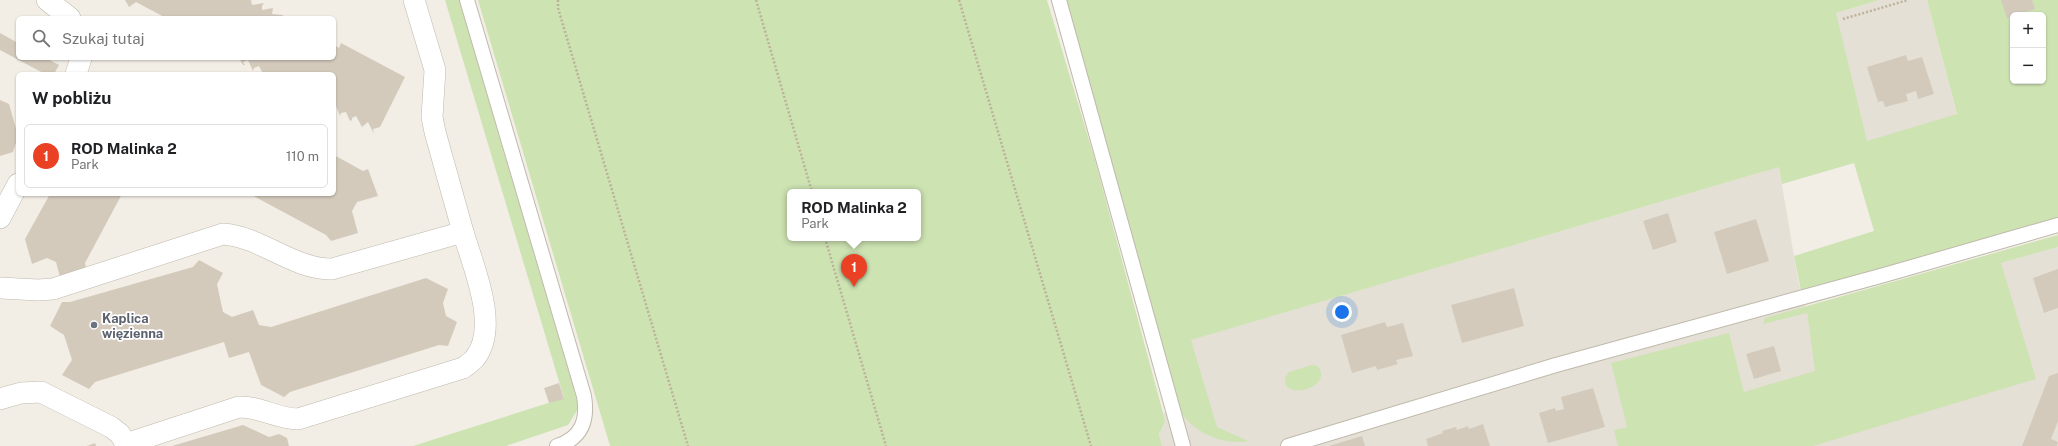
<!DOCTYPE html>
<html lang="pl">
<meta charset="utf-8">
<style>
body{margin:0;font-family:"Public Sans",sans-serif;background:#f6f6f6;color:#202124}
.controls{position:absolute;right:12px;top:12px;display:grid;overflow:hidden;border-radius:6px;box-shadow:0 1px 3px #0004}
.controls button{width:36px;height:36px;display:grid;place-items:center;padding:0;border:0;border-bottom:1px solid #e0e0e0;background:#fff;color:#202124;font:20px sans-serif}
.you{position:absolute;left:1342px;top:312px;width:14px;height:14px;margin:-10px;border:3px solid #fff;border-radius:50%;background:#1a73e8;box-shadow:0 0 0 6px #1a73e833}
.badge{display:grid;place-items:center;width:26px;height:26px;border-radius:50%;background:#ea4024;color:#fff;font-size:13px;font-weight:700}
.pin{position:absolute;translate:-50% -33px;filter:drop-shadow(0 1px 2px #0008)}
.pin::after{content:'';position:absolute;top:21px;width:14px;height:12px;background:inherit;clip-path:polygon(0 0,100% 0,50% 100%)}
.popup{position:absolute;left:787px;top:189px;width:134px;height:52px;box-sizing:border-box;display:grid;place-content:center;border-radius:6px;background:#fff;filter:drop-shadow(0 1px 3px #0005);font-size:13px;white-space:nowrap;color:#757577}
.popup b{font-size:15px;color:#202124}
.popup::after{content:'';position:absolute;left:50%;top:100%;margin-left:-8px;border:8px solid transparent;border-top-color:#fff}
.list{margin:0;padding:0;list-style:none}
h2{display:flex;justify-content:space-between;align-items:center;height:52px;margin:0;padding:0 16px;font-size:17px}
h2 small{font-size:13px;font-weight:400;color:#757577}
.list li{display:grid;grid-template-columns:26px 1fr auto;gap:12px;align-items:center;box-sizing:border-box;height:64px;margin:0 8px 8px;padding:0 8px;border:1px solid #e0e0e0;border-radius:6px}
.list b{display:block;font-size:15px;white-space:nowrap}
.list p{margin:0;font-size:13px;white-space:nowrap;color:#757577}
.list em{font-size:13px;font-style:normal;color:#757577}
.icon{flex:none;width:22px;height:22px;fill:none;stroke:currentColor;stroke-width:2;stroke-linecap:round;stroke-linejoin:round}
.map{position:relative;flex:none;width:2058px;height:446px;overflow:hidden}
.search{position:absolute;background:#fff;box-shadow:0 1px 3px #0004;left:16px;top:16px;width:320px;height:44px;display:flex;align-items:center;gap:10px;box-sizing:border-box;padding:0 14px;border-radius:6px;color:#757577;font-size:15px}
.panel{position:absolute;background:#fff;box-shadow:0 1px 3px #0004;left:16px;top:72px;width:320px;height:124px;border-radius:6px}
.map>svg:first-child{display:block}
</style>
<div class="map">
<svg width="2058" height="446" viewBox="0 0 2058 446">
<rect width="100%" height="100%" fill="#f2eee6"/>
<path fill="#e5e0d5" d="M1879,0H1927L1957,115L1779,167L1798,280L1807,313L1826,442L2001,263L2058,247V446H1162L1159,434L1165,422L1163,413L1208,399L1190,340L1762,172L1750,38Z"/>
<g fill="#cde3b2" fill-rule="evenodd">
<path d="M445,0H459L577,400L578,409L568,425L506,446H413L564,398Z"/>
<path d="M478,0H1047L1095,160L1163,413L1165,422L1159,434L1162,446H610ZM790,192H918V238H790Z"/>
<path d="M1066,0H1879L1836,13L1867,141L1957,114L1927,0H2058V219L1801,291L1794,256L1874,231L1854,163L1782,184L1779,167L1191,340L1217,427L1248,441C1222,446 1191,431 1179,409ZM2013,15H2043V81H2013Z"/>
<path d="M2058,235V247L2001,263L2036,379L1813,446H1618L1614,430L1627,427L1611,363L1729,333L1744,392L1815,371L1807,313L1763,324L1765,318Z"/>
<path d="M1312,365L1318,366C1334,389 1281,401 1285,378L1289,372Z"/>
</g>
<g fill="#d3cabc">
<path d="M125,0H251L252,5L264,3L262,6V10L273,8L272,14L283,15L282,18H166L136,2L129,7Z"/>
<path d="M2001,0H2032L2035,9L2007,18Z"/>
<path d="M0,33L18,43V58H46L59,65L54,74H45L0,50Z"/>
<path d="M341,43L405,77L380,127L373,129L374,134L368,122L362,127L356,116L352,118V120L350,121L346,112L341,113L340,116L336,106L334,107V74H270L269,72L263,74L259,66L254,68L253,71L248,60L243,62L245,65H243L239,58H334V45L339,48Z"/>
<path d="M1906,55L1908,61L1922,57L1934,94L1918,99L1916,91L1906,94L1908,101L1885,107L1883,101L1878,102L1867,67Z"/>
<path d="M0,100L9,104L18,136L13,152L0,156Z"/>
<path d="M334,155L363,171L368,169L378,196L357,202L352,211L358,233L331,241L326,235L250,194H334Z"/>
<path d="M50,194H122L85,263L86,269L60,277L56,262L47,258L32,264L25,239Z"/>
<path d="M1668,213L1677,242L1653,250L1643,221Z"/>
<path d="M1756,219L1769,261L1727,274L1714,232Z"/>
<path d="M199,260L223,273L217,284L223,312L232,317L253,310L259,325L271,327L426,278L448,289L443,303L446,316L457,322L448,346L439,345L290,392L284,397L261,385L249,352L229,358L224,342L95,382L89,389L62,375L72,360L64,335L50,326L62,302H70L193,267Z"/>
<path d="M2058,269V308L2044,313L2033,278Z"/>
<path d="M1514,288L1524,326L1462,343L1451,305Z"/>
<path d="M1385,322L1387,327L1403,323L1413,356L1396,360L1398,364L1377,370L1376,366L1352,373L1341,335Z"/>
<path d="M1774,346L1781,371L1754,379L1746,354Z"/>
<path d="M2058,373V421L2051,439L2058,442L2057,446H2022L2049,376Z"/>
<path d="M559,383L564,399L549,403L544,388Z"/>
<path d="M1593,388L1605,427L1548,443L1539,413L1555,408L1556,411L1564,409L1561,397Z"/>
<path d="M1483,424L1490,446H1428L1426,439L1443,433L1442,431L1456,427L1457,430L1468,426L1469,429Z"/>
<path d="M243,425L269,437L279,434L287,438L289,446H172Z"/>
<path d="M1362,436L1365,446H1329Z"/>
<path d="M95,443L96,446H87Z"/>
</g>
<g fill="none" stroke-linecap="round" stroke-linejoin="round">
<g stroke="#bfb9ac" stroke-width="16">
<g id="service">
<path d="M467,0L584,396C588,420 582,438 557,446"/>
<path d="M1059,0L1183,446"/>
<path d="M1288,446L1556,365L1884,275L2058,225"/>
</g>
</g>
<g stroke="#bfb9ac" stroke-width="22">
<g id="pedestrian">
<path d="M47,0L70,18"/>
<path d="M76,74L81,58"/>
<path d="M0,218L18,184"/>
<path d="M0,288L38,290L53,289L223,234C262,237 292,269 332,269L463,232L435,132L432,117L435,70L414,0"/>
<path d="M0,399L21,393L41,392L111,427L120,434L127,446"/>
<path d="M126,444L239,407C259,406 277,419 298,419L463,368C467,365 472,362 475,358C500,327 473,266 463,232"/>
</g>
</g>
<g stroke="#bdb19c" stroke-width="2.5" stroke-dasharray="2 2" stroke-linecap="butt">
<path d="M558,0V8L688,446"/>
<path d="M756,0L812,192"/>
<path d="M959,0L1091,446"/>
<path d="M1843,19L1908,0"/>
<path d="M825,238L886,446"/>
</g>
<use href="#service" stroke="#fff" stroke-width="14"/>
<use href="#pedestrian" stroke="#fff" stroke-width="21"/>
</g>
<circle fill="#6b7280" stroke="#fff" stroke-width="1.5" cx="94" cy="325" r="4"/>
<g text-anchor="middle" stroke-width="3.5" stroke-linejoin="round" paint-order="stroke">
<g font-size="13" font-weight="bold" fill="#5b616d" stroke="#fff" text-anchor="start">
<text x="102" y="323">Kaplica<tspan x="102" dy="15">więzienna</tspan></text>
</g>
</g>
</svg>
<div class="controls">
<button>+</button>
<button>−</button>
</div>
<div class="you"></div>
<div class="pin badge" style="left:854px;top:287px">1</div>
<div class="popup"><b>ROD Malinka 2</b>Park</div>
<div class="search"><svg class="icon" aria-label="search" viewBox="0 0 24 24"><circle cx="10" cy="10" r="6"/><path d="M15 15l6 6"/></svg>Szukaj tutaj</div>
<section class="panel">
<h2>W pobliżu<small></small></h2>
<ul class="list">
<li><span class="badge">1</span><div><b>ROD Malinka 2</b><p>Park</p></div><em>110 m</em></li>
</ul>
</section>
</div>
